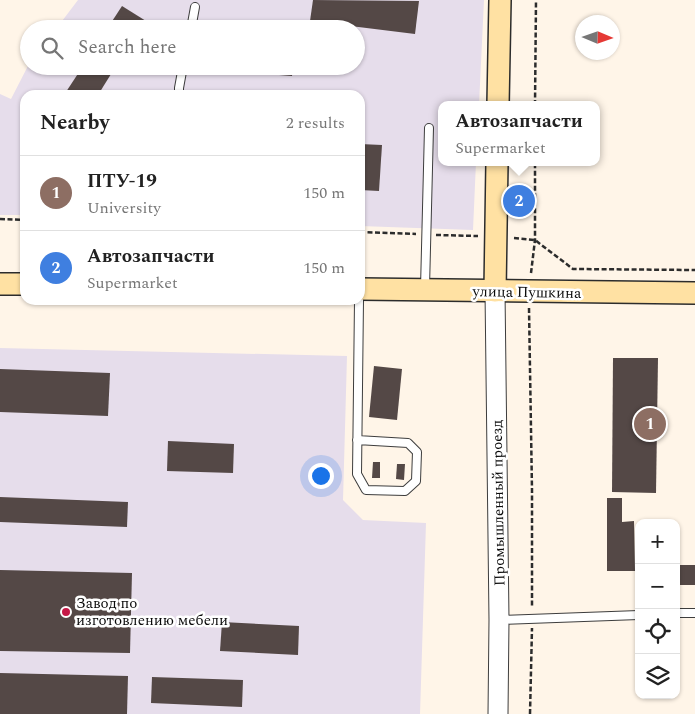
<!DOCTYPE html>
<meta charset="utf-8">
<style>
body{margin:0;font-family:Spectral,serif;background:#f6f6f6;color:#222}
.controls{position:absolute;right:15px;bottom:15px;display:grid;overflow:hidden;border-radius:10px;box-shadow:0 1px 4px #0004}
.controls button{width:45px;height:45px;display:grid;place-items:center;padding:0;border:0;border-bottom:1px solid #e0e0e0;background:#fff;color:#222;font:25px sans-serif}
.compass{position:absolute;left:575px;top:15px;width:45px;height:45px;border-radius:50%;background:#fff;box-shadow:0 1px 4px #0004;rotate:92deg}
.you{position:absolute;left:320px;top:475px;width:18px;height:18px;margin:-12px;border:4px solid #fff;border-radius:50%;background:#1a73e8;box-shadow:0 0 0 8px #1a73e833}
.badge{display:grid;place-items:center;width:32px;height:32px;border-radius:50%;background:#c51846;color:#fff;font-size:16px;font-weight:700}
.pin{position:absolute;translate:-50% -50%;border:2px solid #fff;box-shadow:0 1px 5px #0006}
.popup{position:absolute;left:438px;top:101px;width:162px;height:65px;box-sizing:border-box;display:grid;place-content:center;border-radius:10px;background:#fff;filter:drop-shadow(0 1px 4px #0005);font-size:16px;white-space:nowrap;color:#767676}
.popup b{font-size:19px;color:#222}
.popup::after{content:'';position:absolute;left:50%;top:100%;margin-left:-10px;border:10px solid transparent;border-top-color:#fff}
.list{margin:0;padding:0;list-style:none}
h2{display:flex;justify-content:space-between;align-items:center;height:65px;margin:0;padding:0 20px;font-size:21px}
h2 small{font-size:16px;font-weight:400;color:#767676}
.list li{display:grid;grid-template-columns:32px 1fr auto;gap:15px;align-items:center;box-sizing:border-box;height:75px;padding:0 20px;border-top:1px solid #e0e0e0}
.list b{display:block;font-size:19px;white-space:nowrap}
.list p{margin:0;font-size:16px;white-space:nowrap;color:#767676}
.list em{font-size:16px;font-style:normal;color:#767676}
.icon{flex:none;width:28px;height:28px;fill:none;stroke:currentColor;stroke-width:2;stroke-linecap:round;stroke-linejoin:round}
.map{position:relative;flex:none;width:695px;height:714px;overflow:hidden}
.search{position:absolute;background:#fff;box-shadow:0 1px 4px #0004;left:20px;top:20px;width:345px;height:55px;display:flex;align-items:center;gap:12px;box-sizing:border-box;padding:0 18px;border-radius:28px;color:#767676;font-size:19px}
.panel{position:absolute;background:#fff;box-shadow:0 1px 4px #0004;left:20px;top:90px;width:345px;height:215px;border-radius:15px}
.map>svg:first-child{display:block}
</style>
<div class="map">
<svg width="695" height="714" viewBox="0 0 695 714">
<rect width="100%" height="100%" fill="#fff5e8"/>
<g fill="#e6ddeb">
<path d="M78,0H484L479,105H442V162H476L473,230L360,226V95H25V215H0V94L11,99L29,64V66H356V29H56Z"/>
<path d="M0,348L347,356L343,500L363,520L426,523L420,714H0Z"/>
</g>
<g fill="#544846">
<path d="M313,0L419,1L415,34L310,21Z"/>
<path d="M122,6L146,21L140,29H107Z"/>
<path d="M83,66H116L98,95H64Z"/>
<path d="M280,66H293L292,76L279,75Z"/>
<path d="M360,144L382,145L379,191L360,190Z"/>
<path d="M512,189L527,190L526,212L511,211Z"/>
<path d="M613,358H658L656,493L612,492Z"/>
<path d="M374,366L402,369L397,420L369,417Z"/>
<path d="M0,369L110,373L108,416L0,412Z"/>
<path d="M168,441L234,444L233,473L167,471Z"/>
<path d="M373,462H380V478H372Z"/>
<path d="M397,464H405L404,480L396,479Z"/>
<path d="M0,497L128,502L127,527L0,522Z"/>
<path d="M607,498H622V522L634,521L635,571H607Z"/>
<rect x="676" y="565" width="19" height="20"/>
<path d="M0,570L132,573L130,653L0,651Z"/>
<path d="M222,622L299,626L298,655L220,651Z"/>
<path d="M0,673L128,676L127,714H0Z"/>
<path d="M152,677L243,680L242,707L151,703Z"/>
</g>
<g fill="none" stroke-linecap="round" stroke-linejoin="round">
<g stroke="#3d3d3d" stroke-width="10">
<g id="service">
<path d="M191,29L195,7"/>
<path d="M179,95V88L183,66"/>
<path d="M425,288L429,128"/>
<path d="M357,440L408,443L417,452L416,481L405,491L366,490L357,474L359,300"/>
<path d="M676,613H695"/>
<path d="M499,620L639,615"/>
</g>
</g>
<g stroke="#3d3d3d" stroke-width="21">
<path id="tertiary" d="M495,291L499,620L498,714"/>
</g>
<g stroke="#2c2c2c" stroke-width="24">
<g id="secondary">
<path d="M498,105L500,0"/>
<path d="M0,284H25"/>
<path d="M360,289L695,293"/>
<path d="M495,291L497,162"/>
</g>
</g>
<g stroke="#2c2c2c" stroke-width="2.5" stroke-dasharray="5 2.5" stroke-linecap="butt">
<path d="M535,105L536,0"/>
<path d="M0,219L25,220"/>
<path d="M360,232L416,234"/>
<path d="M436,235L478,236"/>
<path d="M514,238L535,240L573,269L695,270"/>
<path d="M531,273L535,240V162"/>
<path d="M529,308L532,490V608"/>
<path d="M530,714L532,628"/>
</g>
<use href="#service" stroke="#fff" stroke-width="8"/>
<use href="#tertiary" stroke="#fff" stroke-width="19"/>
<use href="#secondary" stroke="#ffe1a3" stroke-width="21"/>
</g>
<circle fill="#c51846" stroke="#fff" stroke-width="2" cx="66" cy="612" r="5"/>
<g text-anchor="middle" stroke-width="5" stroke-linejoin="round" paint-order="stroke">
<g font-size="15" fill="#0a0a0a" stroke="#fff">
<text transform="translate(527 292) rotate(1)" y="5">улица Пушкина</text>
<text transform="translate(498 503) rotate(-91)" y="5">Промышленный проезд</text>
</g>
<g font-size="15" fill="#0a0a0a" stroke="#fff" text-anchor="start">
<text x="76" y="608">Завод по<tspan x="76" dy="17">изготовлению мебели</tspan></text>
</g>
</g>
</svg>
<div class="controls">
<button>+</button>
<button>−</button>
<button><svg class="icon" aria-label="locate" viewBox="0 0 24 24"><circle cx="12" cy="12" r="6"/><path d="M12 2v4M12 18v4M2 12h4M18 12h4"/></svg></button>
<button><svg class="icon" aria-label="layers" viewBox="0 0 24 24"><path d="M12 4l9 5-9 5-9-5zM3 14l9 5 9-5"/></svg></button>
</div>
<svg class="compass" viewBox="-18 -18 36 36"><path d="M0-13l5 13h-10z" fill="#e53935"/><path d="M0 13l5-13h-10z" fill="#767676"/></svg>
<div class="you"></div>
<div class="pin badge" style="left:650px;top:424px;background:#8d6e63">1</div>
<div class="pin badge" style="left:519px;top:201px;background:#3f7fe0">2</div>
<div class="popup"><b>Автозапчасти</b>Supermarket</div>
<div class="search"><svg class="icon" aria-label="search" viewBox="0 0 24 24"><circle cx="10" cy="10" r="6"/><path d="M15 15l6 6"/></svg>Search here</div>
<section class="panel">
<h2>Nearby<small>2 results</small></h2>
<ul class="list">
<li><span class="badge" style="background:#8d6e63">1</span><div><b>ПТУ-19</b><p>University</p></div><em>150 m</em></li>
<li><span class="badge" style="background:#3f7fe0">2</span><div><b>Автозапчасти</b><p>Supermarket</p></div><em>150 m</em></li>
</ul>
</section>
</div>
